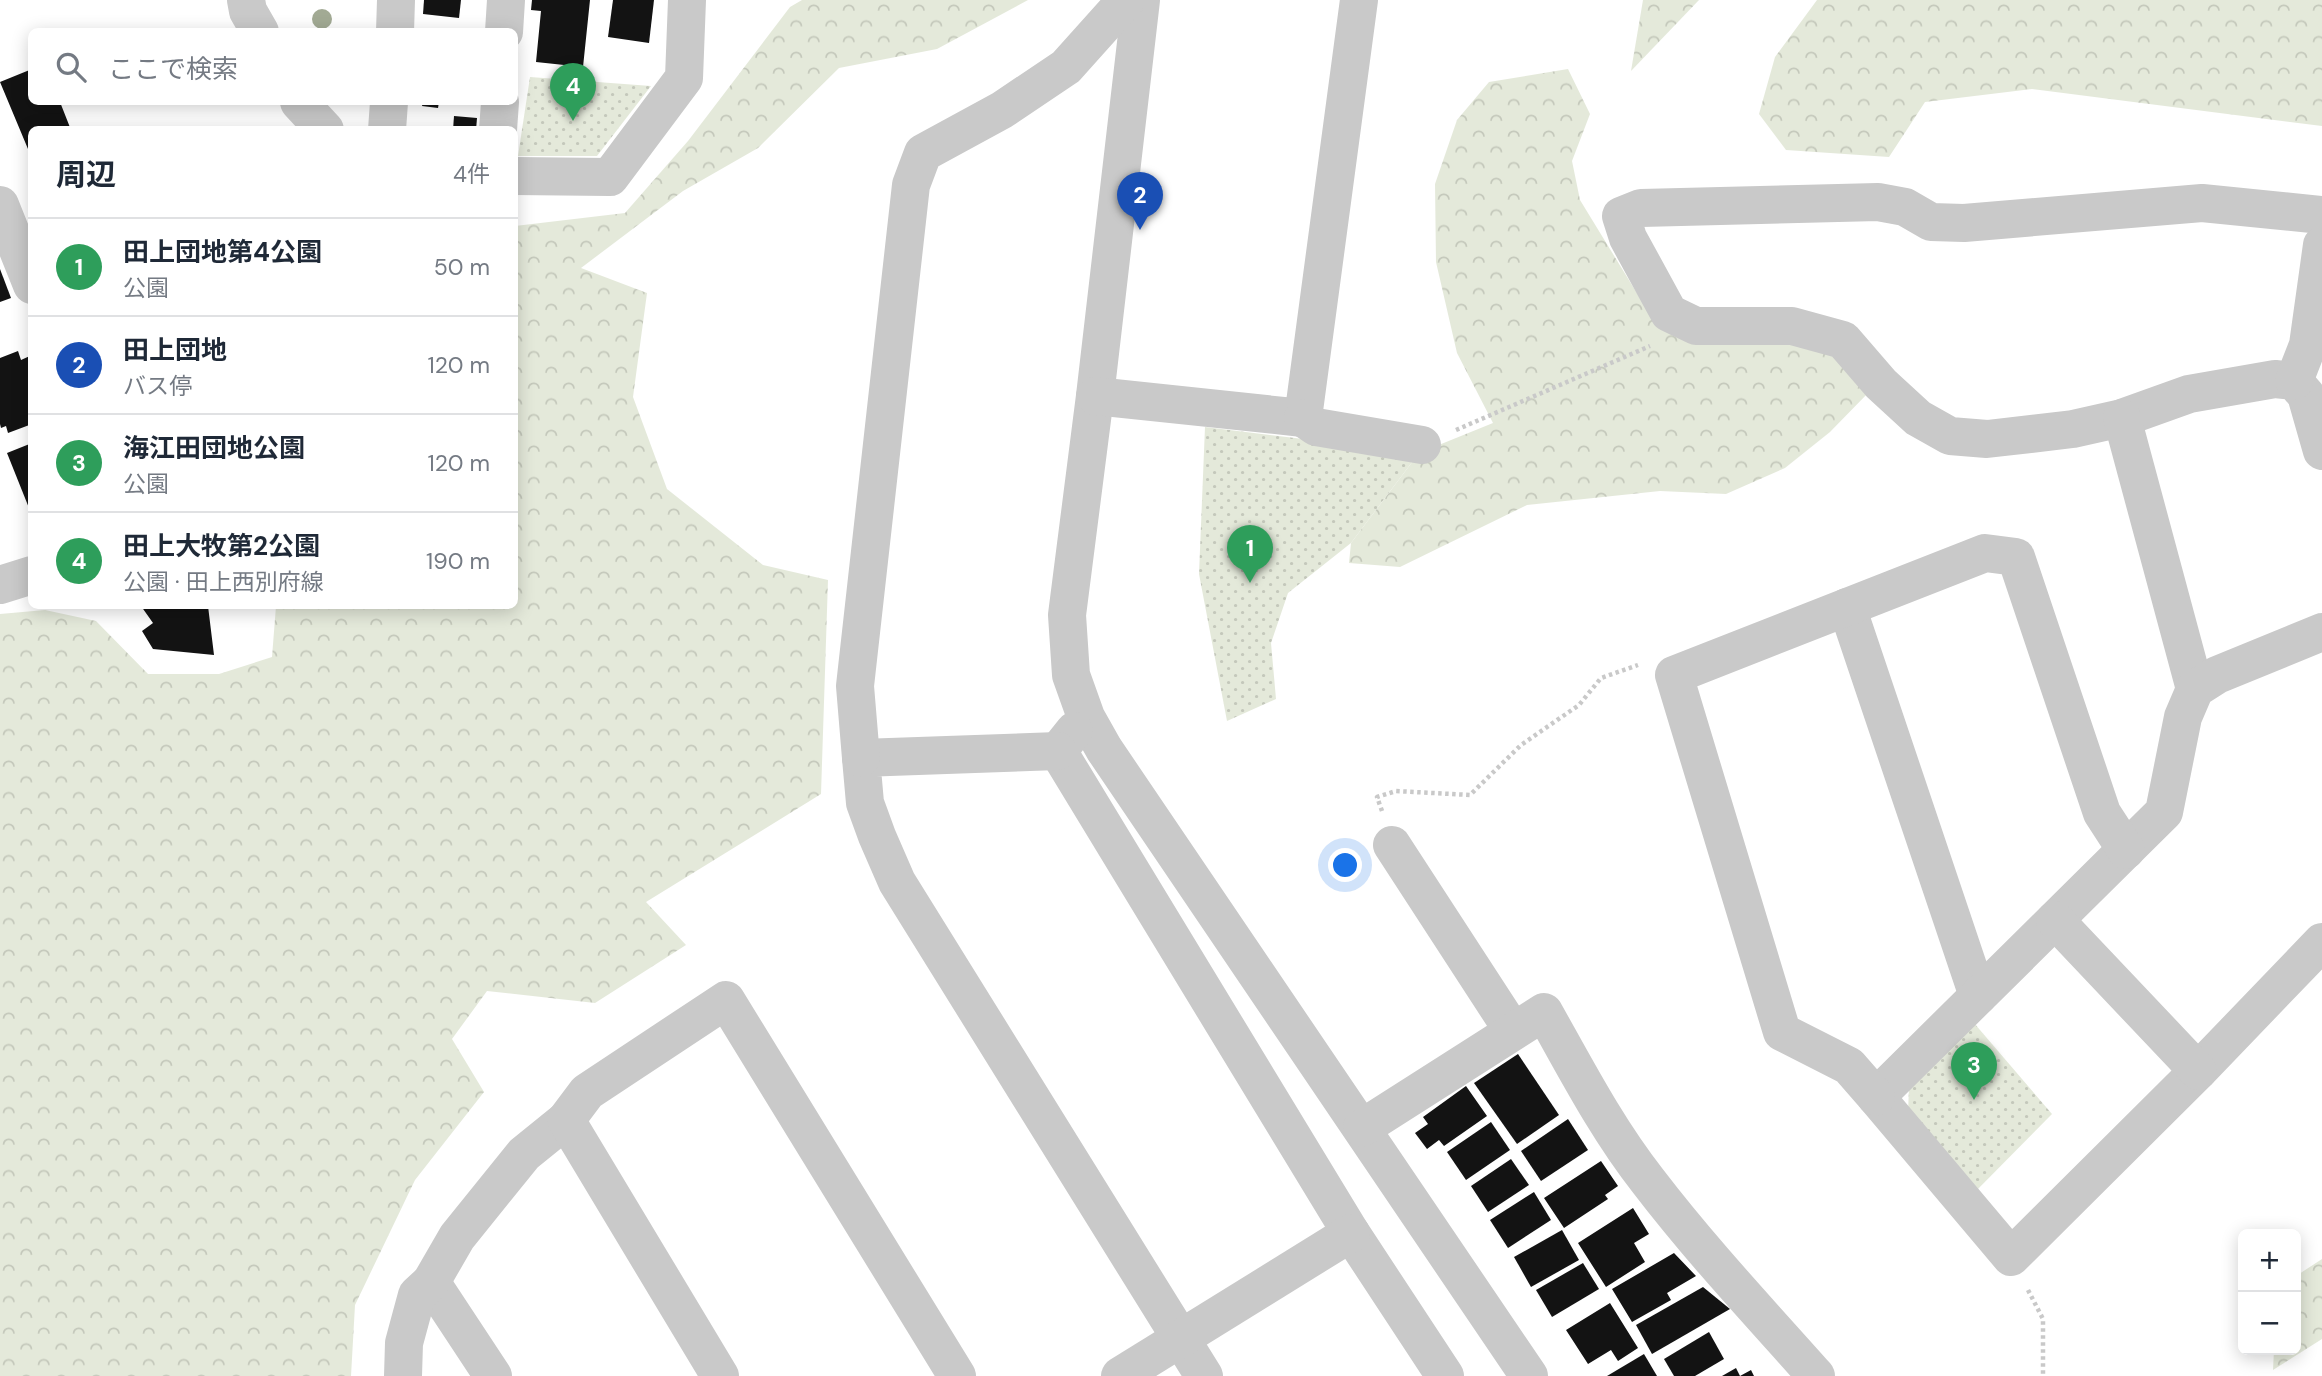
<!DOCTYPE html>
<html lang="ja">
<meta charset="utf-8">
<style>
body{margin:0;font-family:"DM Sans","Noto Sans JP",sans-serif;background:#f6f6f7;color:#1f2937}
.controls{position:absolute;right:21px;bottom:21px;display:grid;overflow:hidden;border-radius:10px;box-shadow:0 4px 18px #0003}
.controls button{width:63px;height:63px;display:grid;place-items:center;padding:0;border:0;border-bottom:2px solid #e0e1e3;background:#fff;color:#1f2937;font:35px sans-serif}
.you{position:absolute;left:1346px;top:866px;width:24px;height:24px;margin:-18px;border:5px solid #fff;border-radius:50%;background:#1a73e8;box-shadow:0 0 0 10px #1a73e833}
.badge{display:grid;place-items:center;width:46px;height:46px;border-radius:50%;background:#d8395d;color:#fff;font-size:23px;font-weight:700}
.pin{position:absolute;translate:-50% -58px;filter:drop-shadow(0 2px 4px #0008)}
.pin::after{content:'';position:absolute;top:37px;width:24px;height:21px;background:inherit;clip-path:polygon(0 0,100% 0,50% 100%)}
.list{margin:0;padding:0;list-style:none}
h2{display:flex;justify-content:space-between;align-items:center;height:91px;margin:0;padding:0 28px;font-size:30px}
h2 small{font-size:23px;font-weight:400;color:#747a83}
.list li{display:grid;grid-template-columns:46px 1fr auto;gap:21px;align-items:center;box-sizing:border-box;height:98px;padding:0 28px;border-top:2px solid #e0e1e3}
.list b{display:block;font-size:26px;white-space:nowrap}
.list p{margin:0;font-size:23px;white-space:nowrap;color:#747a83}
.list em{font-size:23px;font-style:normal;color:#747a83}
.icon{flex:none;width:38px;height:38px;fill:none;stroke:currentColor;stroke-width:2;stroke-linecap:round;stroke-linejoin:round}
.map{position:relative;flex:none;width:2322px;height:1376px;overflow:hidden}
.search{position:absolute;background:#fff;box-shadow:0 4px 18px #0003;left:28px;top:28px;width:490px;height:77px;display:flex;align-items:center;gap:18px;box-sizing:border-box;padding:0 24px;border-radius:10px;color:#747a83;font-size:26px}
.panel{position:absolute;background:#fff;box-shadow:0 4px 18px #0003;left:28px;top:126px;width:490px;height:483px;border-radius:10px}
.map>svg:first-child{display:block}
</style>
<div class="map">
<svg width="2322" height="1376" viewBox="0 0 2322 1376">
<defs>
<pattern id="grass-dots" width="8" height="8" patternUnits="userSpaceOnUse" patternTransform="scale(1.75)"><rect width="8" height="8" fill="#e4e9da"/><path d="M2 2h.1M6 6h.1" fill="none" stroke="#c4c8bb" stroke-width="1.8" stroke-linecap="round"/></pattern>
<pattern id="forest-crowns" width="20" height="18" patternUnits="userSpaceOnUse" patternTransform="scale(1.75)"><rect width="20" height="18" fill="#e4e9da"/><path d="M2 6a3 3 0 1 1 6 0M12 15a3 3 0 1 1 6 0" fill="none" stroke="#c4c8bb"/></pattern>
</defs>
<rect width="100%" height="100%" fill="#fff"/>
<g fill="url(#grass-dots)">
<path d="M530,77L651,86L597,156H518Z"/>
<path d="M1205,427L1419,453L1351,543L1288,593L1271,643L1276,699L1227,721L1199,574Z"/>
<path d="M1974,1023L2052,1114L1973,1194L1908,1114L1909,1086Z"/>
</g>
<g fill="url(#forest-crowns)">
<path d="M802,0H1028L937,49L839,68L758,148L683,191L581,268L647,293L633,397L667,489L763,565L828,580L821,794L646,902L686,945L595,1003L487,991L452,1039L484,1092L415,1180L355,1305L351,1376H0V614L45,610L96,621L148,674H219L272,657L276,606H514L515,226L625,213L688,141L790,7Z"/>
<path d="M1643,0H1699L1631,71Z"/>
<path d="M1817,0H2322V126L2032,89L1925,102L1889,157L1786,150L1759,114L1775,57Z"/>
<path d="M1568,69L1590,114L1572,161L1580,200L1657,326L1834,346L1870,391L1830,432L1785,468L1726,494L1660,491L1527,505L1400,567L1349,563L1351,543L1419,453L1493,423L1457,353L1436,262L1435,184L1457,120L1489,82Z"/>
<path d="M2322,1259V1339L2273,1370L2274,1350H2296V1276Z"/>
</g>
<g fill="#131313">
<path d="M424,0H461L459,18L423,14Z"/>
<path d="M532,0H590L583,67L536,62L541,11L531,10Z"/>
<path d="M613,0H654L649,43L608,37Z"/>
<path d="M32,69V102H60L71,130H32V148L28,149L0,82Z"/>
<path d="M423,102H439L438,108L422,106Z"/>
<path d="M454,116L477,118L476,130H453Z"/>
<path d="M0,269L11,298L0,302Z"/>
<path d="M18,351L21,360L32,355V424L8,433L6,426L1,428L0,424V358Z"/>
<path d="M32,443V513H31L7,453Z"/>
<path d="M141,606H208L214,655L153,649L142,631L153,623Z"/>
<path d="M1518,1054L1559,1115L1517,1144L1474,1083Z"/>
<path d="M1466,1086L1487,1116L1444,1146L1439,1140L1427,1149L1415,1133L1428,1124L1423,1117Z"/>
<path d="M1568,1119L1588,1150L1541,1181L1521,1151Z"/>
<path d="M1491,1122L1510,1150L1466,1180L1447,1152Z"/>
<path d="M1511,1159L1529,1185L1488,1212L1471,1186Z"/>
<path d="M1601,1161L1618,1186L1605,1195L1608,1199L1564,1228L1544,1198Z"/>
<path d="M1534,1192L1551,1220L1508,1248L1490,1220Z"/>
<path d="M1633,1208L1649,1234L1634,1243L1645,1262L1606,1287L1578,1243Z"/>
<path d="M1562,1230L1579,1260L1531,1287L1514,1257Z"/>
<path d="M1674,1253L1696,1276L1667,1293L1671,1300L1632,1322L1612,1289Z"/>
<path d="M1583,1263L1599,1289L1552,1317L1536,1290Z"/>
<path d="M1703,1287L1730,1309L1652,1354L1636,1325Z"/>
<path d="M1610,1303L1638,1348L1618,1361L1611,1350L1588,1364L1566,1330Z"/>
<path d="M1709,1332L1724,1359L1695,1376H1674L1664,1359Z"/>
<path d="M1644,1354L1657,1376H1607Z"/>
<path d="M1736,1368L1740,1376L1751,1370L1754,1376H1722Z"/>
</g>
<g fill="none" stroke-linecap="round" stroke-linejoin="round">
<g stroke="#c9c9c9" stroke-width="4.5" stroke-dasharray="3.5 3.5" stroke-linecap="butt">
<path d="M1456,430L1650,346"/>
<path d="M1382,811L1377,797L1396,791L1470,795L1521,745L1579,705L1601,678L1638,665"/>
<path d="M2028,1290L2043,1319V1376"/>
</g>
<g stroke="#c9c9c9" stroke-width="38">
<path d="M246,0L248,11L260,32"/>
<path d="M1141,0L1095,396L1067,615L1071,675L1086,717L1104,749L1529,1376"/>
<path d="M395,32L396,0"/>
<path d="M504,32L506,0"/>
<path d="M299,102L325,130"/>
<path d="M387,130L389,102"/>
<path d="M498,130L500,102"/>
<path d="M514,176L610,177L684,78L687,0"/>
<path d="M0,205L32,285"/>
<path d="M2322,215L2202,203L1964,223L1931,222L1905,207L1878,202L1641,208L1621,216L1628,238L1669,313L1696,326H1792L1843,340L1881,384L1918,418L1950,436L1987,439L2073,429L2122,418L2189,394L2275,379L2294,381L2306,395L2322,451"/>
<path d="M2294,381L2308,345L2322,245"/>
<path d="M1095,396L1303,418L1359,0"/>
<path d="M1303,418L1316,427L1422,445"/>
<path d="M2122,418L2195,689"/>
<path d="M0,585L32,575"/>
<path d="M1847,607L1978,996"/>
<path d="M2322,632L2217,675L2195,689L2183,717L2164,812L1876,1097L2011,1257L2198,1071L2322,942"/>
<path d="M1074,731L1058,751L1351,1233L1445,1376"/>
<path d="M1058,751L861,758L865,803L877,836L897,882L1204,1376"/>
<path d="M861,758L855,686L911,185L923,153L1002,110L1066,67L1126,0"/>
<path d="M1392,845L1513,1031"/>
<path d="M2055,920L2198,1071"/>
<path d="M1876,1097L1849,1066L1782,1032L1674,675L1985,553L2016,557L2102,813L2126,850"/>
<path d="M1362,1128L1544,1012C1576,1069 1607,1129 1648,1181C1700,1249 1759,1312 1816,1376"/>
<path d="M431,1282L493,1376"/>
<path d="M403,1376L404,1343L417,1295L431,1282L457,1237L524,1154L566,1120"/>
<path d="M720,1376L566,1120L587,1092L726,1000L957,1376"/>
<path d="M1120,1376L1351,1233"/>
</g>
</g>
<circle fill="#a2aa94" cx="322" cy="19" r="10"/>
</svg>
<div class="controls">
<button>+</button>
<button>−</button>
</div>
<div class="you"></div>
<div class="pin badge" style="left:1250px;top:583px;background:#2e9e5b">1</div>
<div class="pin badge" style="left:1140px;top:230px;background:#1a4fb4">2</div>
<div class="pin badge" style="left:1974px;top:1100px;background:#2e9e5b">3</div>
<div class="pin badge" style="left:573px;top:121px;background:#2e9e5b">4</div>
<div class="search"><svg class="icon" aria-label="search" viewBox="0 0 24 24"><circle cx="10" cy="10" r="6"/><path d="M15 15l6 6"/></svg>ここで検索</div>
<section class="panel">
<h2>周辺<small>4件</small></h2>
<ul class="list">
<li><span class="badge" style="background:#2e9e5b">1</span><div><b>田上団地第4公園</b><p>公園</p></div><em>50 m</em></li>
<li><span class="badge" style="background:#1a4fb4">2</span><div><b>田上団地</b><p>バス停</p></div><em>120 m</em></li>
<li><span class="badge" style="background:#2e9e5b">3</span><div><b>海江田団地公園</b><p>公園</p></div><em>120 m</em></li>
<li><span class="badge" style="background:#2e9e5b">4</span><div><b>田上大牧第2公園</b><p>公園 · 田上西別府線</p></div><em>190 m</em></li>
</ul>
</section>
</div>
